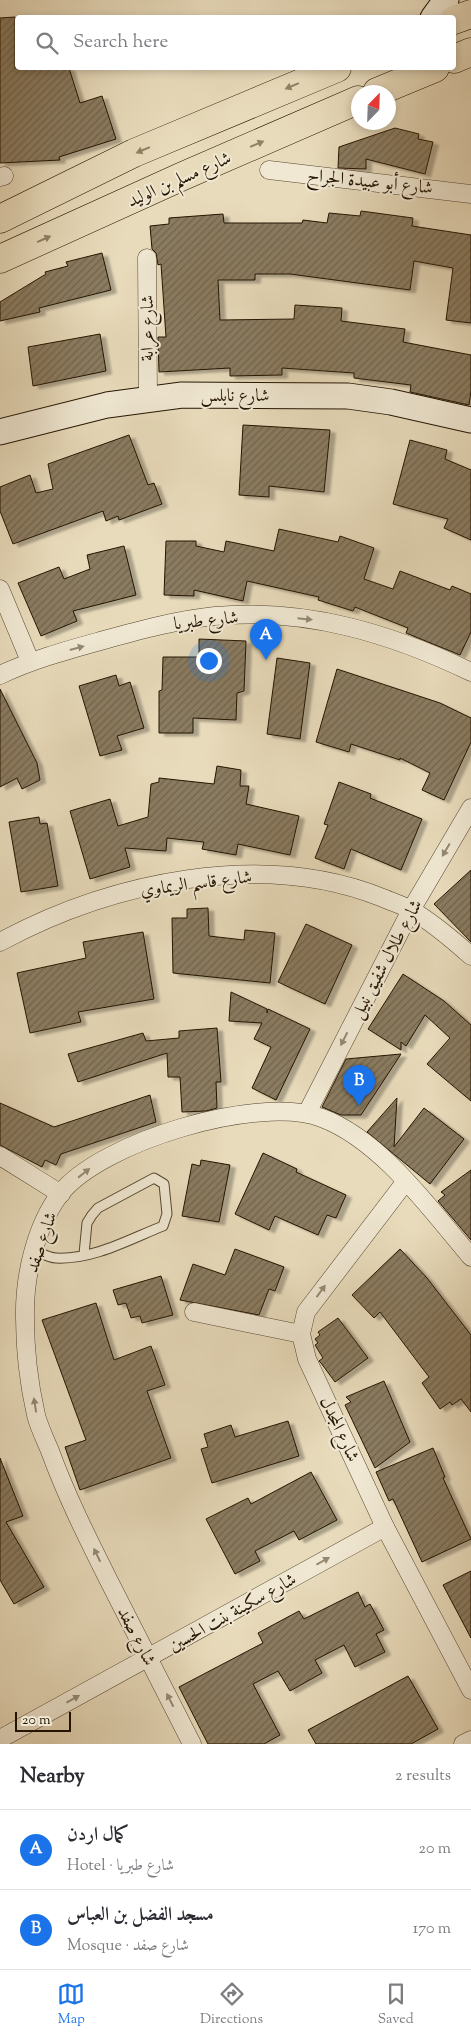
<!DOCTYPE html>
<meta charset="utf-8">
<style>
body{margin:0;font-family:"Sorts Mill Goudy",Amiri,serif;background:#f2f2f3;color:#2b2b33}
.compass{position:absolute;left:351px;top:85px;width:45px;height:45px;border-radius:50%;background:#fff;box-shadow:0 2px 8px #0003;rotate:23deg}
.scale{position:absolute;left:15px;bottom:12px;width:56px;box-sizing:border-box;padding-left:5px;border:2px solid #241400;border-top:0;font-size:14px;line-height:18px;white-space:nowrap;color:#241400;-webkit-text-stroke:4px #f0e8d3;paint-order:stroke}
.you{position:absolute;left:208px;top:660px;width:18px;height:18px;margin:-12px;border:4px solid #fff;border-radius:50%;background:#1a73e8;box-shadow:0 0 0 8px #1a73e833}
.badge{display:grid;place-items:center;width:32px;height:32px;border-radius:50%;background:#1a73e8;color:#fff;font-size:16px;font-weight:700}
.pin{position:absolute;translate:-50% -41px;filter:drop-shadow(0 1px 2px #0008)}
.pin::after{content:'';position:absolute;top:26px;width:18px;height:15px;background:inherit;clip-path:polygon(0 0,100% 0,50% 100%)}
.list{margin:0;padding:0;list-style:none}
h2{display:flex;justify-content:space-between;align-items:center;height:65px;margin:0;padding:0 20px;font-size:21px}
h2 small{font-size:16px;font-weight:400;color:#7c7c81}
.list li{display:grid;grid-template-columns:32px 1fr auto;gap:15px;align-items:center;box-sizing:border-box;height:80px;padding:0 20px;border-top:1px solid #e1e1e2}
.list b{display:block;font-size:19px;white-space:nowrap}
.list p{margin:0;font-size:16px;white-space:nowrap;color:#7c7c81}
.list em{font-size:16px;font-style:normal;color:#7c7c81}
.icon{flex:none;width:28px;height:28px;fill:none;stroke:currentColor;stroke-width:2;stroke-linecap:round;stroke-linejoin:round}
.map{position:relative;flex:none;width:471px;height:1744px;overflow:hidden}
.search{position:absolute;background:#fff;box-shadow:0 2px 8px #0003;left:15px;right:15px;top:15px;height:55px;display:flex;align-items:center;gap:12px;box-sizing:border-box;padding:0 18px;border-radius:5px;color:#7c7c81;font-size:19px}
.sheet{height:225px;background:#fff}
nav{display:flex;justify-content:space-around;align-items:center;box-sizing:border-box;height:70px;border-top:1px solid #e1e1e2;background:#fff;font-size:14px;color:#7c7c81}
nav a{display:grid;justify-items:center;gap:2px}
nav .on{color:#1a73e8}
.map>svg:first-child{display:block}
</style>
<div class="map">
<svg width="471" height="1744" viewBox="0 0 471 1744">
<defs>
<pattern id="building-hatch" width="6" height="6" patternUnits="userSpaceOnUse" patternTransform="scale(1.25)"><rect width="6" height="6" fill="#8a7b61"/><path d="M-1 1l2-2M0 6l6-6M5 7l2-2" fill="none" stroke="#71644e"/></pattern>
<filter id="shadow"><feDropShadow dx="5.5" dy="3" stdDeviation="1" flood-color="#0004"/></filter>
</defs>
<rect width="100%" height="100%" fill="#e8dbbb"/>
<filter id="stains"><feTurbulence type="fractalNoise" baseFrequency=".004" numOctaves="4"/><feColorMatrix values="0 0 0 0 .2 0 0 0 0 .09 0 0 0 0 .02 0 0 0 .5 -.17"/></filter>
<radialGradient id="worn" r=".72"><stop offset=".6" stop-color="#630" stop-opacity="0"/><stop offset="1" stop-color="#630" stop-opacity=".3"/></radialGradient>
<g fill="url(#building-hatch)" stroke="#241400" filter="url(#shadow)">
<path d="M15,17V68H69L80,103L102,96L116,139L59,157L60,160L0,163V18Z"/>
<path d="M395,128L419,134L418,139L433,142L425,174L366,159V169L338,168L339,147Z"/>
<path d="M361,211L413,218L412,226L471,235V323L446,320L453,268L414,261L410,290L290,274H255V280H218L220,320L294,319L295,305L342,308L341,321L405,329L403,342L471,355V391L469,405L410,392L411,385L354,378V373L282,368V375L230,376V368L159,372L158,337H166L161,264L158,265L156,253L152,249L150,226L169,224V218L223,214L224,223H302L303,220L327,223L329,213L360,216Z"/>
<path d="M102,253L111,290L39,308L40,312L0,321V302L46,274L45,272L68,266L66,262Z"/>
<path d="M100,334L106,371L33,386L28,347Z"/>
<path d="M243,425L330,430L324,492L269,486V497L239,495Z"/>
<path d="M129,435L148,485L154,483L162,504L119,520L118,516L106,521L103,511L13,544L0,511V487L30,475L36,493L53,489L48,464Z"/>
<path d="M410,440L447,450L445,459L471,470V540L444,528L448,519L393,504Z"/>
<path d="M279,529L338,542L340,536L374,548L364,579L393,589L400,571L450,590L452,586L471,594V632L460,655L406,633L408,628L355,607L353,611L318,600L319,597L247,581L243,601L194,590V596L164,595L166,541H196V546L224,552L226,541L274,551Z"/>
<path d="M124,546L136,595L73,611L77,621L41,636L18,583L59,567L64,579L90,569L87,555Z"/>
<path d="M199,639L246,641L244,691L237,693L236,720L193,718V733H159V691L162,690L163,657H199Z"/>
<path d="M277,658L310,663L300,739L267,734Z"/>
<path d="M337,669L440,703L471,718V742L444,800L422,790L430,773L400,758V760L351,744L349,752L316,742Z"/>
<path d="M116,675L119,686L130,682L144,728L117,736L122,750L100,756L79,686Z"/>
<path d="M0,689L37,763L40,780L22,789L17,778L0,787Z"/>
<path d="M217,766L241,770L240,786H249L246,804L299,816L290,855L238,844L236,855L202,849L204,842L167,838L166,851L125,848L130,867L90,879L70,811L110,799L118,826L148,817L151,784L159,782V778L214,784Z"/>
<path d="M339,782L371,794L370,798L422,819L401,870L351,849L344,869L315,858L328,825L324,824Z"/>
<path d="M39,817L40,824L47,823L58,886L21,892L9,822Z"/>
<path d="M471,870V942L434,904Z"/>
<path d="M208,908L209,936L244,940L245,930L275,933L270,983L173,973L172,918H187V909Z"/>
<path d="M306,924L352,945L325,1004L278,982Z"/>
<path d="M143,932L154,999L78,1012L81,1022L30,1033L17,973L86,958L83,942Z"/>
<path d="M403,974L444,1001L471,1025V1101L427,1064L450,1038L425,1015L406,1046L401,1042V1050L368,1029Z"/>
<path d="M231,992L267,1009V1013L268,1009L310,1029L276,1100L252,1088L271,1047L254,1039L262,1023L229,1021Z"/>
<path d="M217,1028L221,1082H216L217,1108L206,1111L182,1112L180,1077H168L167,1053L78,1082L68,1054L143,1033L146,1041L179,1038V1031Z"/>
<path d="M401,1054L361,1115H341L322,1107L346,1059Z"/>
<path d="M150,1095L156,1122L61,1154L56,1165L45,1160L42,1167L0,1145V1103L54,1127Z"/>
<path d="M397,1098L394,1147L424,1108L464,1139L430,1184L367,1132Z"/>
<path d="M263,1153L297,1169L296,1172L346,1195L336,1218L327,1215L318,1235L275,1216L269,1230L235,1214Z"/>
<path d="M201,1160L230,1165L219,1222L182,1216L192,1164L200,1166Z"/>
<path d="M471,1170V1240L438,1201L445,1195L441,1192Z"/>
<path d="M235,1249L284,1267L275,1291L269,1289L259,1315L180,1300L193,1264L225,1275Z"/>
<path d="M400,1249L427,1278L471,1335V1412L461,1399L452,1405L450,1402L440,1409L422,1383L429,1377L380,1312L374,1318L352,1295Z"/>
<path d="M161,1276L173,1315L142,1323L140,1316L131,1318L126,1303L118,1305L113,1290Z"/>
<path d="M96,1303L114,1360L151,1346L165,1385L147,1391L171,1458L80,1490L65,1447L86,1440L42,1320Z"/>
<path d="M338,1318L368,1358L335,1382L321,1363L319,1361L323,1358L315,1345L318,1343L315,1339L320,1335L318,1332Z"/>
<path d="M384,1381L410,1442L375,1468L345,1405L351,1402L346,1397Z"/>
<path d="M288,1421L299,1456L212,1483L201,1449L208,1447L204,1434L231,1425L235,1437Z"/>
<path d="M433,1448L445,1477L443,1478L471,1539L422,1562L393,1499L389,1501L376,1472Z"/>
<path d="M0,1458L23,1516L6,1522L44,1587L14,1604L0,1580Z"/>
<path d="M311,1472L337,1520L299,1540L294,1531L255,1551L260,1561L235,1574L206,1519L248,1498L251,1504Z"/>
<path d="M471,1571V1638L443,1585Z"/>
<path d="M358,1592L365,1607L370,1604L384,1630L376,1634L385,1652L355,1667L344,1645L315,1660L322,1673L290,1691L278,1671L253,1684L280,1735L264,1744H208L179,1687L263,1643L258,1633L299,1611L304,1619Z"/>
<path d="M408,1676L438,1729L411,1744H316L308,1730Z"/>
</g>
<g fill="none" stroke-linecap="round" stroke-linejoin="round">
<g stroke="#55462f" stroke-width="11">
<path id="lane" d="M34,1250C41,1253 49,1258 56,1258C93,1260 130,1239 163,1226L167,1214L164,1184L154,1178L98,1208L92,1215L87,1223L84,1254"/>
</g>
<g stroke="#55462f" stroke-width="19">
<g id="street">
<path d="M269,170L471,194"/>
<path d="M0,177L4,176"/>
<path d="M147,258L148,398"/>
<path d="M0,589L30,661"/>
<path d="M0,675C34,659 68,650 104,640C140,630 177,620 215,616C306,608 390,633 471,672"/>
<path d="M0,942C111,882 263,849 383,898C392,902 403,905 411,910C432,922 453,940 471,956"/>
<path d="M307,1113L411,910L471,808"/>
<path d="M0,1156L61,1194"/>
<path d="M406,1181L306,1312L301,1334L307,1359L385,1527L471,1690"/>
<path d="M194,1312L301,1334"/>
<path d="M0,1739L385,1527"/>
<path d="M192,1744C164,1689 136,1634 108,1579C87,1537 66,1495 50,1451C45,1439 39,1427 36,1415C29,1384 25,1350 25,1318C24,1278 35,1227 60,1194C100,1142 259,1094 322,1118C381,1140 431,1210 471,1257"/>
<path d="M463,1744L471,1740"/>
</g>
</g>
<g stroke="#241400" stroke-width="27">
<g id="secondary">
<path d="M433,18L446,0"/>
<path d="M0,432L107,405L182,395L348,396L391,402L471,420"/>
</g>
</g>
<g stroke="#241400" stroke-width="29">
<g id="highway">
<path d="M454,20L471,14"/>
<path d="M454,59L471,52"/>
<path d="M377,92L435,68"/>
<path d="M0,219L134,153L337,68"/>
<path d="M0,259L183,176L358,100"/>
</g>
</g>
<use href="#lane" stroke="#f0e8d3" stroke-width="9"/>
<use href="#street" stroke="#f0e8d3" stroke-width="18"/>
<use href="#secondary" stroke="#f0e8d3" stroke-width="25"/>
<use href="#highway" stroke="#e8dbbb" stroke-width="28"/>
</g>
<defs><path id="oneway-solid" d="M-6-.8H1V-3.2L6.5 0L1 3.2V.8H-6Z" transform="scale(1.25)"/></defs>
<g fill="#908167">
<use href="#oneway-solid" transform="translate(292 86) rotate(157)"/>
<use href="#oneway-solid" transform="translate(257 144) rotate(-23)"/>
<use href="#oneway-solid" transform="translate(143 150) rotate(157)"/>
<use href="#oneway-solid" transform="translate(44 239) rotate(-24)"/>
</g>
<g fill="#948974">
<use href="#oneway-solid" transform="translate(305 619) rotate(6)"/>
<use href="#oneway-solid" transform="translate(77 648) rotate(-15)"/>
<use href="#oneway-solid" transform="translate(446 850) rotate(120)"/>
<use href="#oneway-solid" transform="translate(344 1039) rotate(117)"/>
<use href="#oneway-solid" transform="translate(84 1173) rotate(-38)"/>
<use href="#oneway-solid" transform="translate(321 1291) rotate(-54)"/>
<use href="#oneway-solid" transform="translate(35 1405) rotate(-99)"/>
<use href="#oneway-solid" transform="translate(97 1555) rotate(-116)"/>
<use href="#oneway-solid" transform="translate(323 1561) rotate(-29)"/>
<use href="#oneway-solid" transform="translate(73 1699) rotate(-29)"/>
<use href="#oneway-solid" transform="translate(170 1700) rotate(-117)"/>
</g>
<g text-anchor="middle" stroke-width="4" stroke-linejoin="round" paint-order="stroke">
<g font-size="18" fill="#241400" stroke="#f0e8d3">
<text transform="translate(179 179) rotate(-24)" y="6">شارع مسلم بن الوليد</text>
<text transform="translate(370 181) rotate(6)" y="6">شارع أبو عبيدة الجراح</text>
<text transform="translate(147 328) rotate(-90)" y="6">شارع عرابة</text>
<text x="235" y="401">شارع نابلس</text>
<text transform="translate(206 620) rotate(-6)" y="6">شارع طبريا</text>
<text transform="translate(196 883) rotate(-7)" y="6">شارع قاسم الريماوي</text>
<text transform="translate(386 959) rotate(-62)" y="6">شارع طلال شفيق نبيل</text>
<text transform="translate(41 1242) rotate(-71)" y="6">شارع صفد</text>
<text transform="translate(340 1429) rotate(65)" y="6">شارع المجدل</text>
<text transform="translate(232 1612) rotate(-29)" y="6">شارع سكينة بنت الحسين</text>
<text transform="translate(137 1636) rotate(63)" y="6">شارع صفد</text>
</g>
</g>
<rect width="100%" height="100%" filter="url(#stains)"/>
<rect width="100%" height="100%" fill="url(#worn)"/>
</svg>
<svg class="compass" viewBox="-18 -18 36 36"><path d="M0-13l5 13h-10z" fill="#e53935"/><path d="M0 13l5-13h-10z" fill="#7c7c81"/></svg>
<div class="scale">20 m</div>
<div class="you"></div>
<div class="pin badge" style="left:266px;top:660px">A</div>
<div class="pin badge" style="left:359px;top:1106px">B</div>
<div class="search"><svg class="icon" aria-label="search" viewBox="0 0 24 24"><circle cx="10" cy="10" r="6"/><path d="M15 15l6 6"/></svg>Search here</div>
</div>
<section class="sheet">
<h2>Nearby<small>2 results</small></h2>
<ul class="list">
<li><span class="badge">A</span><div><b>كمال اردن</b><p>Hotel · شارع طبريا</p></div><em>20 m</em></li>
<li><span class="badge">B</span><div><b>مسجد الفضل بن العباس</b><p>Mosque · شارع صفد</p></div><em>170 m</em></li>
</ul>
</section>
<nav>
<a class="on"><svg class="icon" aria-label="map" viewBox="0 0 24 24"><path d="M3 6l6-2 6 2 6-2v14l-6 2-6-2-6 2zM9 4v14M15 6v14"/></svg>Map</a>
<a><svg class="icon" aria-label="directions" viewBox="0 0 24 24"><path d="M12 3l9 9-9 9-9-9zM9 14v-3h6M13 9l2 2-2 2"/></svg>Directions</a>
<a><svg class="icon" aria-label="saved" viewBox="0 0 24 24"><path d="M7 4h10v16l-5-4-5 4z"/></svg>Saved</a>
</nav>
